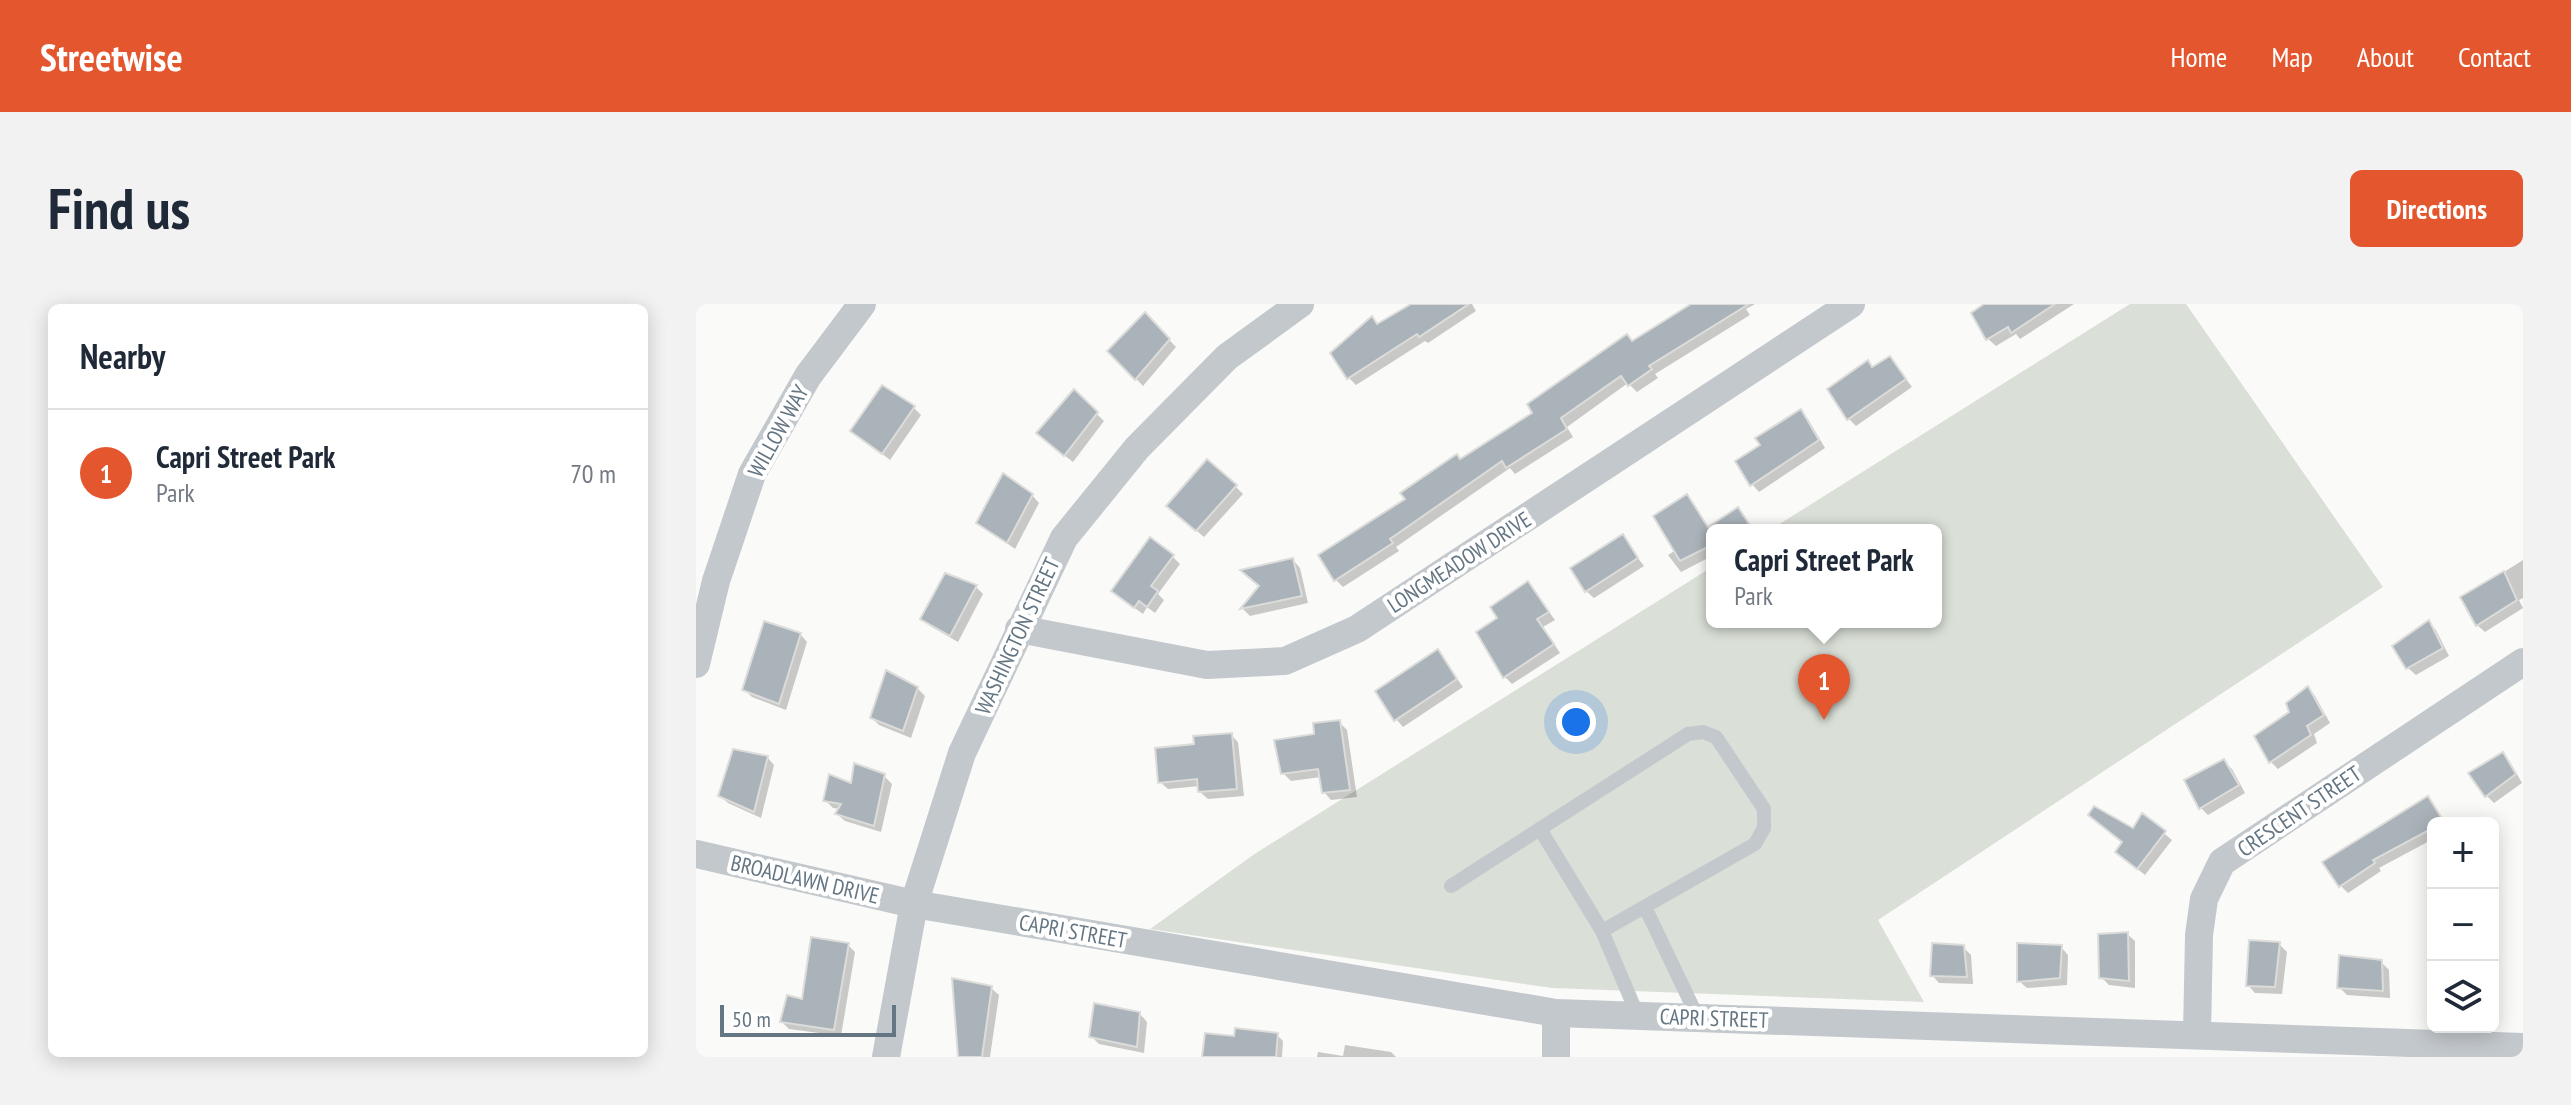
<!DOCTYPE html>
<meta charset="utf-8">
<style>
body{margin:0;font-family:"PT Sans Narrow",sans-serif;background:#f2f2f3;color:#1f2937}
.controls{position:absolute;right:24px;bottom:24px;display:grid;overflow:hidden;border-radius:12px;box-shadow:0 4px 20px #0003}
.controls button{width:72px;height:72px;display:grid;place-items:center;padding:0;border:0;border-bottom:2px solid #e0e1e3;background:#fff;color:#1f2937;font:40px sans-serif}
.scale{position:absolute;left:24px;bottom:20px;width:176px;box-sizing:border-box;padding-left:8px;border:4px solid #657683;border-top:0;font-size:22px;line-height:28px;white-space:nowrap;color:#657683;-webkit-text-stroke:6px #fff;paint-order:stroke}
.you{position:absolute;left:880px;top:418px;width:28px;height:28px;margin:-20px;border:6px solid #fff;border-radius:50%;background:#1a73e8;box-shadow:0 0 0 12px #1a73e833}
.badge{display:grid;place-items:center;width:52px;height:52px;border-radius:50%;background:#e4572e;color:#fff;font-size:26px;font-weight:700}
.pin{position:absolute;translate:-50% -66px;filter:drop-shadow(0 2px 4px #0008)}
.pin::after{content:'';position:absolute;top:42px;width:28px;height:24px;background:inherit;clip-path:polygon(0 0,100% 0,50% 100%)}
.popup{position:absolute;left:1010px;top:220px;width:236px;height:104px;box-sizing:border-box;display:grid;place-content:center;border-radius:12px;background:#fff;filter:drop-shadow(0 2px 6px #0005);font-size:26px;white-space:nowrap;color:#747a83}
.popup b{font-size:30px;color:#1f2937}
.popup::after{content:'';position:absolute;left:50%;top:100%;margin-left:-16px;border:16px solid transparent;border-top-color:#fff}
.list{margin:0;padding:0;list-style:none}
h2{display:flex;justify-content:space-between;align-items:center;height:104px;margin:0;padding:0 32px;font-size:34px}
h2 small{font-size:26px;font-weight:400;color:#747a83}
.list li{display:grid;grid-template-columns:52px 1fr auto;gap:24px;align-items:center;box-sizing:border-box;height:128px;padding:0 32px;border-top:2px solid #e0e1e3}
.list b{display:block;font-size:30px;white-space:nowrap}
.list p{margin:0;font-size:26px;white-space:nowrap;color:#747a83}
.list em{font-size:26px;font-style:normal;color:#747a83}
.icon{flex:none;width:44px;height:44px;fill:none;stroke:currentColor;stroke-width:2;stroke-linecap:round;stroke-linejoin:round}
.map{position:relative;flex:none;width:1827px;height:753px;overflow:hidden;border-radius:12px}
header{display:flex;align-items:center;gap:48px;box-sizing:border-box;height:112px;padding:0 40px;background:#e4572e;color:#fff}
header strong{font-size:38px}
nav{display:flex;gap:44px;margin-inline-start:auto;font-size:28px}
.intro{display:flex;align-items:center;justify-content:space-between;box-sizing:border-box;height:192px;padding:0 48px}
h1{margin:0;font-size:56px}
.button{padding:20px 36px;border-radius:12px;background:#e4572e;color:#fff;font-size:28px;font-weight:700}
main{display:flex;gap:48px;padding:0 48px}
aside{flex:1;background:#fff;border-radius:12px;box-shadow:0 4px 20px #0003}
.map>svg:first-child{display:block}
</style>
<header>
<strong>Streetwise</strong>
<nav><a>Home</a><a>Map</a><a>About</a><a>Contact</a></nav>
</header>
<div class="intro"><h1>Find us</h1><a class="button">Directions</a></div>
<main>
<aside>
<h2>Nearby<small></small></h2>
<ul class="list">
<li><span class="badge">1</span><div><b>Capri Street Park</b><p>Park</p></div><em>70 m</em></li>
</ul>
</aside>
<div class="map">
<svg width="1827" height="753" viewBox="0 0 1827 753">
<rect width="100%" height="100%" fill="#fafaf8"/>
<path fill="#dadfd7" d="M1434,0H1490L1687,283L1182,616L1228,698L856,684L454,625L560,549L1016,263V318H1240V226H1074Z"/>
<g fill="#0003">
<path d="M719,0H776L780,7L732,39L729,37L660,81L653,74Z"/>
<path d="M999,0H1059L1050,5L1054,11L959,70L962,74L941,88L932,79L871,123L877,133L819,170L814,164L700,243L703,247L647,283L639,275L711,196L937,39Z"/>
<path d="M1291,0H1378L1324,35L1320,30L1300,42L1292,35Z"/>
<path d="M449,11L480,43L447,82L414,47Z"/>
<path d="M1194,54L1216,83L1160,122L1152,114L1178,65Z"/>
<path d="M378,88L408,117L377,158L350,137Z"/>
<path d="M218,104L225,111L194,156L157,127Z"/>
<path d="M1104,107L1112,115L1129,144L1063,188L1056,180L1067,142Z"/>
<path d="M539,182L547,190L508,233L480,209Z"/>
<path d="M336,191L343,199L319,245L282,219Z"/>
<path d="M990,193L1013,224L1042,206L1058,226H1016V252L985,268L972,251L980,246Z"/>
<path d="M926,233L948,262L898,294L890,287Z"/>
<path d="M477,253L484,260L462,290L468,296L459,309L451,303L447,310L425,294Z"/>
<path d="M597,256L604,264L612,299L554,312L547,305L565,282Z"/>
<path d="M1827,256V294L1823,296L1827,304L1789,328L1781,321L1767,294Z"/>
<path d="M832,279L859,316L847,323L864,349L816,380L809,373L804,315Z"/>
<path d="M280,283L287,290L262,338L234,322L226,314Z"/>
<path d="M1733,319L1740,326L1753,352L1720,371L1712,364Z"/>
<path d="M104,330L111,338L90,406L56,393L49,386Z"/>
<path d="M741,347L767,383L707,423L700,415Z"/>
<path d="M221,384L229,392L215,434L183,421L176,414Z"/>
<path d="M1612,385L1619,392L1634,419L1618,430L1621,439L1582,465L1575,458L1595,409Z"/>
<path d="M643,418L651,426L661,493L635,496L628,488L625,473L595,477L587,469L620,431Z"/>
<path d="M535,431L542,438L548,492L512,495L504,488V482L472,485L464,478L500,441Z"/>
<path d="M1807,450L1814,458L1826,479L1798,499L1790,491Z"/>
<path d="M71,453L78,461L65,514L32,499L24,492Z"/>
<path d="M1528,458L1536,465L1549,489L1512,511L1505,504L1491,477Z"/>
<path d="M188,472L196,480L185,528L149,517L141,510L145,505L137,504L129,496L156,482Z"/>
<path d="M1732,494L1749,519H1737V535L1683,564L1685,567L1652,589L1645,582Z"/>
<path d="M1447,512L1476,536L1449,571L1429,555L1438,526Z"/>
<path d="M1431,630L1439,637V684L1413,681L1405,673Z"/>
<path d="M1583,640L1591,648L1586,690L1559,689L1552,681Z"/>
<path d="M152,641L159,648L145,732L93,725L86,718L108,697Z"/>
<path d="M1267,643L1275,651L1277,680L1243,679L1236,671Z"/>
<path d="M1365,643L1372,651L1371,681L1331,684L1323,677Z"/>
<path d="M1685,658L1693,666L1694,694L1651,691L1643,683Z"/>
<path d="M295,684L303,691L294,753H264Z"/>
<path d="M444,710L451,718L448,749L403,740L395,732Z"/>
<path d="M581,731L587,737L586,753H508L540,734Z"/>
<path d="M649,741L695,748L700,753H621L622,748L647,752Z"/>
</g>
<g fill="#aab3b9" stroke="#dcdcda" stroke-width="2">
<path d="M715,0H773L723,33L721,30L651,75L634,49L676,12L681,20Z"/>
<path d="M995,0H1053L953,62L956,65L932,82L925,72L865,114L871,125L810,164L806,157L694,235L697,239L638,277L622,251L709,195L704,189L761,150L764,155L836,109L831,100L931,30L936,37Z"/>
<path d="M1288,0H1359L1315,29L1312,23L1290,36L1275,9Z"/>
<path d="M449,8L474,35L439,76L411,47Z"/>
<path d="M1194,52L1210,75L1151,116L1131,85L1172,56L1176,63Z"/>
<path d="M186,81L219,102L186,150L154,127Z"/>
<path d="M378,85L402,108L368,152L340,129Z"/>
<path d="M1105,105L1123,136L1054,182L1039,157L1064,141L1059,134Z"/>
<path d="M511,155L541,181L500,227L470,202Z"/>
<path d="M307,169L337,190L311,239L280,219Z"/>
<path d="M991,190L1012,223L1042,203L1057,226H1014L1016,241L984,257L957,212Z"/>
<path d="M927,230L942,254L889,288L874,264Z"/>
<path d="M454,233L478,251L455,282L462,287L451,303L443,297L438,304L415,287Z"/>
<path d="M597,254L606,292L544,305L563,282L544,266Z"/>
<path d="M1808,267L1821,296L1780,322L1764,293Z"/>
<path d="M249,269L281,281L254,332L224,315Z"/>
<path d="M832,277L853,308L841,315L858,340L807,374L780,328L801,314L794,303Z"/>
<path d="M1733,316L1747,344L1710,365L1696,342Z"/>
<path d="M68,317L105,329L83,400L46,386Z"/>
<path d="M742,345L761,375L698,417L679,387Z"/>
<path d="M190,366L222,383L207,427L174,414Z"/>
<path d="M1612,382L1628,411L1611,422L1615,431L1573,459L1558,432L1593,408L1590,399Z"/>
<path d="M644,416L654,486L626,489L622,465L585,470L578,436L618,430L617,419Z"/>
<path d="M536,429L541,485L502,488L501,475L462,479L459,444L498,440L497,432Z"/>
<path d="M37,445L72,452L58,508L22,492Z"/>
<path d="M1807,448L1820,470L1789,493L1772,469Z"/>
<path d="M1528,455L1543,481L1503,505L1488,476Z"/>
<path d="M158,459L189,470L178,522L139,510L145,500L127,497L133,470L155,479Z"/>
<path d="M1732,492L1748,518L1737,519V524L1677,556L1679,559L1643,583L1626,558Z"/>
<path d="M1398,502L1437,524L1446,509L1470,527L1441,565L1419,548L1426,538L1392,511Z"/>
<path d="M1432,628L1433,677L1403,674L1402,630Z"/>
<path d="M115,633L153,639L138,726L84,718L91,691L106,695Z"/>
<path d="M1553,636L1584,638L1579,683L1550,682Z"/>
<path d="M1236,639L1268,641L1271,673L1234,672Z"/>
<path d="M1321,639L1366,641L1364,674L1321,678Z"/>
<path d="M1643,651L1686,656L1687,687L1641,684Z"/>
<path d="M256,674L296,682L286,753H262Z"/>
<path d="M398,699L444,708L441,743L393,733Z"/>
<path d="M539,724L582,729L580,753H506L509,729L538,732Z"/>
</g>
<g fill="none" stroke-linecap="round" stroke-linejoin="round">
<g stroke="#c3c8cc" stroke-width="14">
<path d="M844,525L906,627L942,712"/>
<path d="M755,582L992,430L1007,428L1020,433L1068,505V524L1059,540L906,627"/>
<path d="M949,603L1002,714"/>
</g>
<g stroke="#c3c8cc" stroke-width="28">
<path d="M323,325L511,361L589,357L661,325L1155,0"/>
<path d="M0,360L20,277L56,170L112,72L166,0"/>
<path d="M0,550L218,600L860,709L1827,743"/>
<path d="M1501,730L1503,631L1508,595L1526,558L1827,358"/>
<path d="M190,753L218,600L266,449L368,234L441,144L531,53L604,0"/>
<path d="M860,753V709"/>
</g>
</g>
<g text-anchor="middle" stroke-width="8" stroke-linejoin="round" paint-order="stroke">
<g font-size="22" fill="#657683" stroke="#fff">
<text transform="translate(82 127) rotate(-61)" y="8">WILLOW WAY</text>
<text transform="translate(763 258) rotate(-33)" y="8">LONGMEADOW DRIVE</text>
<text transform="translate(321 332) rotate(-65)" y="8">WASHINGTON STREET</text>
<text transform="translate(1603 507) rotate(-34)" y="8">CRESCENT STREET</text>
<text transform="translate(109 575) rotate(13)" y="8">BROADLAWN DRIVE</text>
<text transform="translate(377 627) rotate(10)" y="8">CAPRI STREET</text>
<text transform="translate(1018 714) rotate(2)" y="8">CAPRI STREET</text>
</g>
</g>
</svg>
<div class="controls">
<button>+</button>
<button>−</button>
<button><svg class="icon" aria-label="layers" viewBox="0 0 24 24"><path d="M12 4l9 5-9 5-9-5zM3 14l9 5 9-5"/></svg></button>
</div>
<div class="scale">50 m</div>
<div class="you"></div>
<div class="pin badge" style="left:1128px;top:416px">1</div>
<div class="popup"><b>Capri Street Park</b>Park</div>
</div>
</main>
